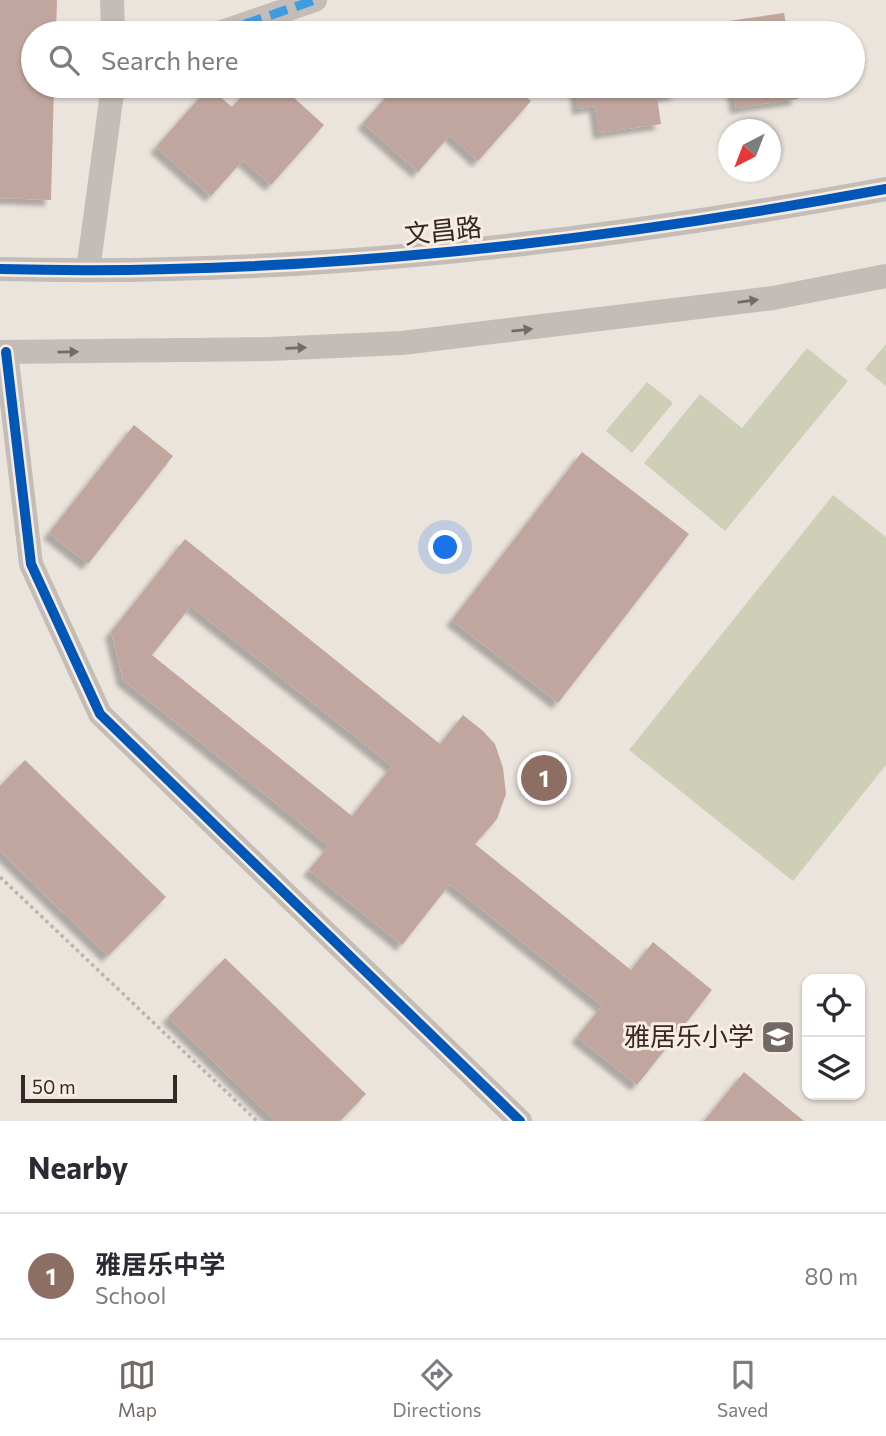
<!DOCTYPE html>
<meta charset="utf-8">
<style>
body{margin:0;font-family:Commissioner,"Noto Sans SC",sans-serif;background:#f2f2f3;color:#2b2b33}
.controls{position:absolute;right:21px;bottom:21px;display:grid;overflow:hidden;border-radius:14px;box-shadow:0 2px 5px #0004}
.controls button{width:63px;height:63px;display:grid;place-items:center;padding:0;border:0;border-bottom:2px solid #e1e1e2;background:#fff;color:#2b2b33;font:35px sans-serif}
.compass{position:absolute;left:718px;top:119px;width:63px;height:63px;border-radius:50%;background:#fff;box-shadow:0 2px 5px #0004;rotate:222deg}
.scale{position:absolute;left:21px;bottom:18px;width:156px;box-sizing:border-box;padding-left:7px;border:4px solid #342925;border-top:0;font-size:19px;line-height:24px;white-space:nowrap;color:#342925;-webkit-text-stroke:5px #f9ede3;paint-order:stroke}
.you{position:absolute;left:446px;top:548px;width:24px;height:24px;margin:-18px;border:5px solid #fff;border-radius:50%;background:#1a73e8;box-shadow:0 0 0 10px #1a73e833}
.badge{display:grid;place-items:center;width:46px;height:46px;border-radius:50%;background:#746a65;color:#fff;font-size:23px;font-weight:700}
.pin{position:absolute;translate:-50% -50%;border:4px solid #fff;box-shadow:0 2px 7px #0006}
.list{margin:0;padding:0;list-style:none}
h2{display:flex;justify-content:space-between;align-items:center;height:91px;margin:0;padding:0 28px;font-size:30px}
h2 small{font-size:23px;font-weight:400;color:#7c7c81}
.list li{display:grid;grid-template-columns:46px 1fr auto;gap:21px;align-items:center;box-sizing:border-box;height:126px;padding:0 28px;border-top:2px solid #e1e1e2}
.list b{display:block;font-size:26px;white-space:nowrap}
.list p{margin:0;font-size:23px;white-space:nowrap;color:#7c7c81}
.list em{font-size:23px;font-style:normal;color:#7c7c81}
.icon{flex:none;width:38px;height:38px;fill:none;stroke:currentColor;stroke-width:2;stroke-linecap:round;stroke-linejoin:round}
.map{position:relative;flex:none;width:886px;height:1121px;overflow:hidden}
.search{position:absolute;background:#fff;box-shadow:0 2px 5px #0004;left:21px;right:21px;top:21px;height:77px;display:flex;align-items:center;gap:18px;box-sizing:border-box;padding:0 24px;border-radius:38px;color:#7c7c81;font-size:26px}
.sheet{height:217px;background:#fff}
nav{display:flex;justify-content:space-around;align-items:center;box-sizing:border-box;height:98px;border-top:2px solid #e1e1e2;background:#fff;font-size:19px;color:#7c7c81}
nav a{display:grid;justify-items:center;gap:4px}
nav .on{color:#746a65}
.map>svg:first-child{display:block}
</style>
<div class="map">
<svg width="886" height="1121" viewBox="0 0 886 1121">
<defs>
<filter id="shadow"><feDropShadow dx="-6" dy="6" stdDeviation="2" flood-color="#0004"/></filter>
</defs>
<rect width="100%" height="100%" fill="#ebe4dd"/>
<g fill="#cdd0b6">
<path d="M886,344V386L865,369Z"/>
<path d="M807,348L848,381L725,531L644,463L700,394L742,428Z"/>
<path d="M647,382L673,403L632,453L606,431Z"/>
<path d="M833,495L886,537V765L793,881L629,750Z"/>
</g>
<g fill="#c0a69e" fill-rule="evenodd" filter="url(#shadow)">
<path d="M0,0H57L56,33H33V86H54L51,200L0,198Z"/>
<path d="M784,13L787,29L807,26L808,33H724L722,22Z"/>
<path d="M252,86H281L324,125L271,185L243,160L211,196L156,147L209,87L232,107Z"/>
<path d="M396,86H514L531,101L478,161L450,135L418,172L363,123Z"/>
<path d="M575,86H676L677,94L657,97L661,124L599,133L595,106L578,109Z"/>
<path d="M732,86H796L798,99L736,108Z"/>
<path d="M134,425L173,456L88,564L49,533Z"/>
<path d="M582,452L689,534L558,703L452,620Z"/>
<path d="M185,539L440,744L463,715L483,731L495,744L503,768L506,794L497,819L475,844L631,970L653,942L712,990L637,1085L577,1037L602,1006L450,884L402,945L309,870L329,846L123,680L111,632ZM191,606L392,766L352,816L152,655Z"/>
<path d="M25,760L166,897L108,956L0,851V786Z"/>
<path d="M225,958L366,1094L340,1121H275L168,1017Z"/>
<path d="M744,1072L804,1121H704Z"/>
</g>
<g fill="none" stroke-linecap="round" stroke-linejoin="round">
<path stroke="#bcb4af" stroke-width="3.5" stroke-dasharray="3.5 3.5" stroke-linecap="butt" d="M0,877L257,1121"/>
<g stroke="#c4bcb6" stroke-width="24">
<path d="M112,0L113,33"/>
<path d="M219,33L315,0"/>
<path d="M0,269C298,277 593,243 886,189"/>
<path d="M88,270L113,86"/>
<path d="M0,352L270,349L402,343L773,298L886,276"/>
<path d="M6,352L31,564L100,714L520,1121"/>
</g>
<path stroke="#3e9ce0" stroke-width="9" stroke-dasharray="18 9" stroke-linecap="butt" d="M219,33L315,0"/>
<g stroke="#f9ede3" stroke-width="15">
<g id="cycleway">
<path d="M0,269C298,277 593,243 886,189"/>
<path d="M6,352L31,564L100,714L520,1121"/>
</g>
</g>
<use href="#cycleway" stroke="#0057b8" stroke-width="10"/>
</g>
<defs><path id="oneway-solid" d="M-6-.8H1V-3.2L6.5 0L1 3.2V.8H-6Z" transform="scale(1.75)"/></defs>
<g fill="#756b66">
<use href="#oneway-solid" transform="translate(748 301) rotate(-8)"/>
<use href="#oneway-solid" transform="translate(522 330) rotate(-6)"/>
<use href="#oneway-solid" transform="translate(296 348) rotate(-2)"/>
<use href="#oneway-solid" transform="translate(68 352) rotate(-1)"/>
</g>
<defs>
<g id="school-square" transform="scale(1.75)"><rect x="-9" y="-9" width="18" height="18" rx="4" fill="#746a65" stroke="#f9ede3"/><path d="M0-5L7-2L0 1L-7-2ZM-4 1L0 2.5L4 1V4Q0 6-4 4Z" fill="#fff"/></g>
</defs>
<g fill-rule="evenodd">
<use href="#school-square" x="778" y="1037"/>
</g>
<g text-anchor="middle" stroke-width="6" stroke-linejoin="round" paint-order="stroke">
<g font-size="26" fill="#342925" stroke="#f9ede3">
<text transform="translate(443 231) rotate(-6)" y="9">文昌路</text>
</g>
<g font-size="26" fill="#342925" stroke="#f9ede3" text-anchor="end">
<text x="754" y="1046">雅居乐小学</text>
</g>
</g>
</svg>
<div class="controls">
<button><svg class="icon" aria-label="locate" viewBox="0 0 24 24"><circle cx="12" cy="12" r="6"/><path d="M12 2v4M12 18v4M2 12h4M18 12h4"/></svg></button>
<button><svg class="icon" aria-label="layers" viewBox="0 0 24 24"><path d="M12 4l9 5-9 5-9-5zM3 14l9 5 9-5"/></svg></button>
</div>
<svg class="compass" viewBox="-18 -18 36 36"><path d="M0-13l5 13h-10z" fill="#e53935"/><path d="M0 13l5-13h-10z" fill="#7c7c81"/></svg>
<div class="scale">50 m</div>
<div class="you"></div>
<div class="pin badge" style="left:544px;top:778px;background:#8d6e63">1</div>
<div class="search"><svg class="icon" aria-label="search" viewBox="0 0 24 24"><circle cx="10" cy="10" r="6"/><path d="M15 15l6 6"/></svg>Search here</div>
</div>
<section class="sheet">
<h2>Nearby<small></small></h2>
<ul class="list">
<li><span class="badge" style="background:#8d6e63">1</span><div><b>雅居乐中学</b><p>School</p></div><em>80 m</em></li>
</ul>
</section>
<nav>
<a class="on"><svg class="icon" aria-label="map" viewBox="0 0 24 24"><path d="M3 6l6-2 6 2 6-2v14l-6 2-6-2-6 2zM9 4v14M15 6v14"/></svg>Map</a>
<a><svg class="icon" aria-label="directions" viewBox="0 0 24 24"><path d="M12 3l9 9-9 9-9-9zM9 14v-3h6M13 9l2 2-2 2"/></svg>Directions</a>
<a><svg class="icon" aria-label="saved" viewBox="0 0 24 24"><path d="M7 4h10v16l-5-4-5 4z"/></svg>Saved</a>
</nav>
